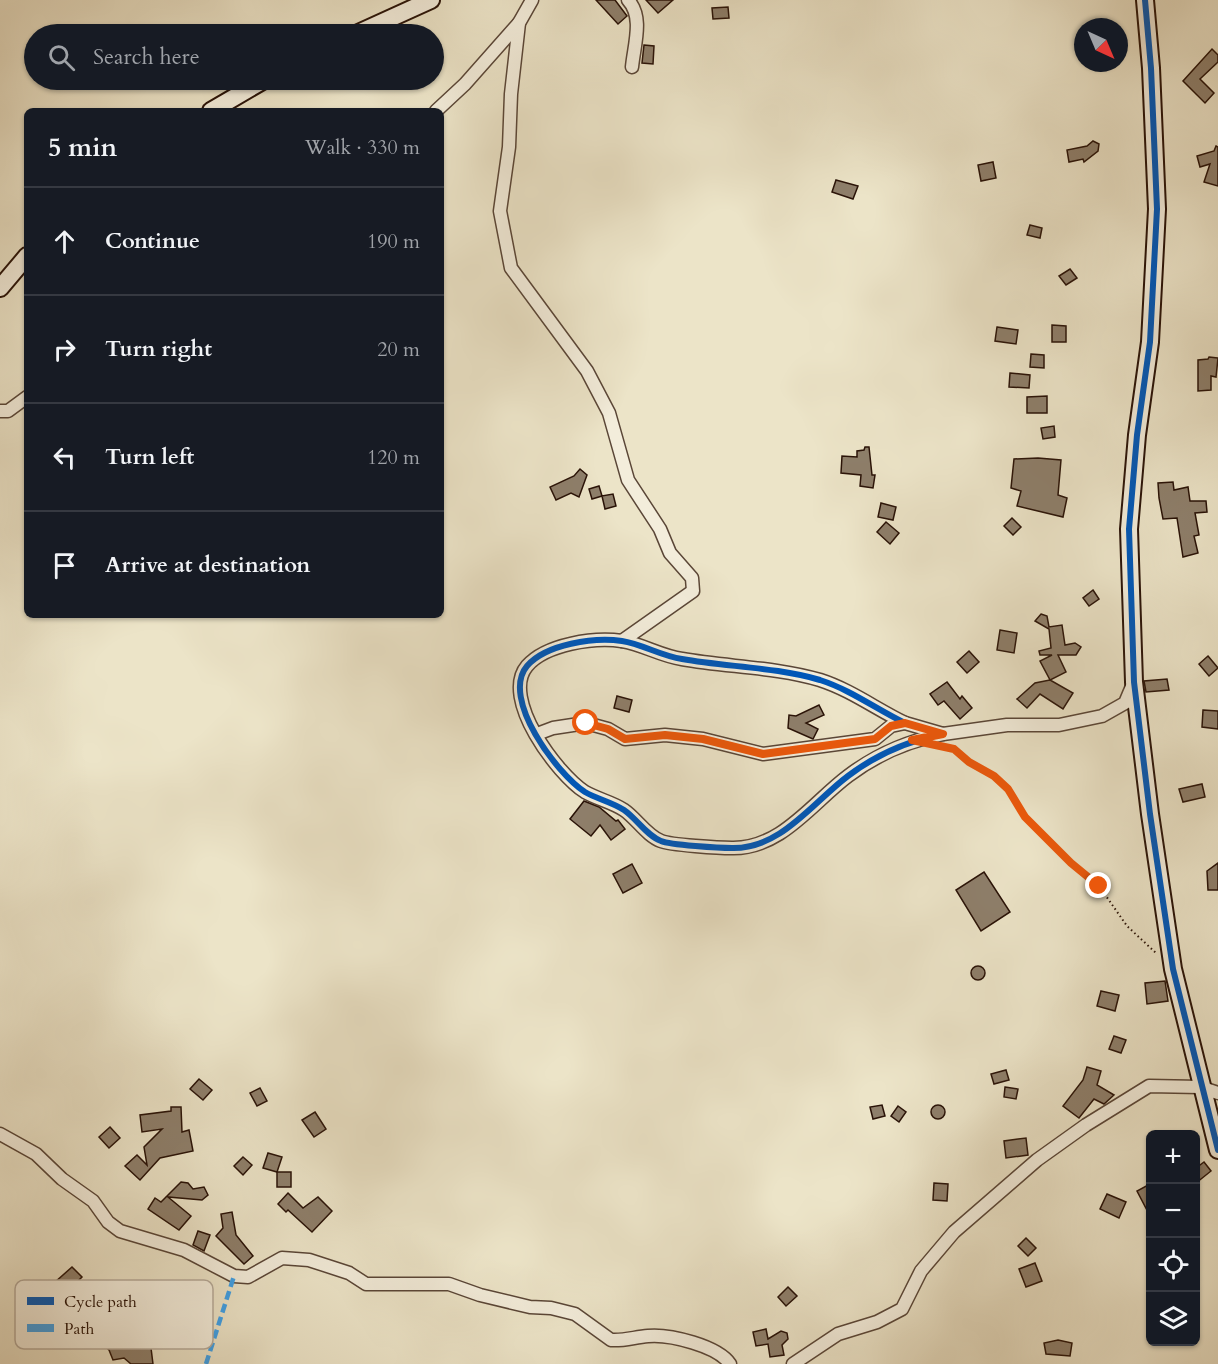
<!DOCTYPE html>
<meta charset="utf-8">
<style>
body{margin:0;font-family:Cardo,serif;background:#20242c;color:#f1f3f6}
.controls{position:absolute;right:18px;bottom:18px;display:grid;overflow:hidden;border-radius:9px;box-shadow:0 2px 4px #0004}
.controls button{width:54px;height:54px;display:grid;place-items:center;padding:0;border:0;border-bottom:2px solid #363941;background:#171b24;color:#f1f3f6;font:30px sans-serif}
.compass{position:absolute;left:1074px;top:18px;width:54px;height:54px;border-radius:50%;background:#171b24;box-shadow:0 2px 4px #0004;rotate:136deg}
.stop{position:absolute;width:18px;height:18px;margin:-14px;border:4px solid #ea580c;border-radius:50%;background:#fff}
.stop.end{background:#ea580c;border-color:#fff;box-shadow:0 2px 6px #0008}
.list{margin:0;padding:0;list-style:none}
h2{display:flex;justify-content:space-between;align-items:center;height:78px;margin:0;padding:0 24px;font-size:26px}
h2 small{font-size:20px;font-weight:400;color:#9ea1a6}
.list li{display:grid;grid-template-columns:39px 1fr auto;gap:18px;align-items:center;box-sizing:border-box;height:108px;padding:0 24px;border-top:2px solid #363941}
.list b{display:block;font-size:22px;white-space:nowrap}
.list em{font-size:20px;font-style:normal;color:#9ea1a6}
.icon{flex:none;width:33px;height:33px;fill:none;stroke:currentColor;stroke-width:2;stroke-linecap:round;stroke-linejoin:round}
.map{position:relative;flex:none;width:1218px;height:1364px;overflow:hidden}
.search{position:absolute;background:#171b24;box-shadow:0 2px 4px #0004;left:24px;top:24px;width:420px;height:66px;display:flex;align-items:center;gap:15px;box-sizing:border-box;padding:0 21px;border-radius:33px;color:#9ea1a6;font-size:22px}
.panel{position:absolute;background:#171b24;box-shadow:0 2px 4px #0004;left:24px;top:108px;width:420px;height:510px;border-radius:9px}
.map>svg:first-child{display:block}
</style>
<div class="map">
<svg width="1218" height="1364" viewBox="0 0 1218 1364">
<rect width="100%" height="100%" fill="#ece4c8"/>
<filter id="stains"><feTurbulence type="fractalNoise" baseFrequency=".00333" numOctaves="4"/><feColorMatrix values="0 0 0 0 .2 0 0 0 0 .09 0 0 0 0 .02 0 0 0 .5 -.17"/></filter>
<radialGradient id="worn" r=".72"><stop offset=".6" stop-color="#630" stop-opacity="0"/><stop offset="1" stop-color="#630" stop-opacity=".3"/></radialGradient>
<g fill="#8e7f6b" stroke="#291207" stroke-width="1.5">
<path d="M596,0H615L627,16L618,24Z"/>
<path d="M646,0H673L658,13Z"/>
<path d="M728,7L729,18L713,19L712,8Z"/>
<path d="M644,45L654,46L653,64L642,63Z"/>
<path d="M1212,49L1218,55V62L1200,79L1214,93L1205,103L1183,81Z"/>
<path d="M1093,141L1099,144L1098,151L1084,162L1083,159L1069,162L1067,150L1087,146Z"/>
<path d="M1216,146L1218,147V186L1204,182L1210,164L1200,167L1197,156L1214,151Z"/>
<path d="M993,162L996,178L981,181L978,165Z"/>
<path d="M836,180L858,186L853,199L832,192Z"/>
<path d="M1030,225L1042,228L1040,238L1027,235Z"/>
<path d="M1070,269L1077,278L1066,285L1059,276Z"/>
<path d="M1052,325L1066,326V342H1052Z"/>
<path d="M997,327L1018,330L1016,344L995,341Z"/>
<path d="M1031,354L1044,355V368L1030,367Z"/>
<path d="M1209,357L1218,358L1216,377L1211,376V390L1198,391V360L1208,359Z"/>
<path d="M1010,373L1030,375L1029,388L1009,387Z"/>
<path d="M1047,396V413H1027V397Z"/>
<path d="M1054,426L1055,437L1043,439L1041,428Z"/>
<path d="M865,447H869L872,475H875L873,488L860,486L861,475L841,473L842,456L857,457V451L864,450Z"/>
<path d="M1038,458L1061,460L1058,495L1067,498L1063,517L1017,506L1021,491L1011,488L1014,459Z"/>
<path d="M580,469L587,475L579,497L571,493L556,500L550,487L574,476Z"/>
<path d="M1173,482L1174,490L1188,487L1190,501H1206L1207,512L1195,513L1199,535L1194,536L1198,553L1183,557L1177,518L1163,519L1159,498L1158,483Z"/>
<path d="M599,486L602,496L613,494L616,506L605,509L602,496L592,499L589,489Z"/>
<path d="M881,503L896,507L893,520L878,517Z"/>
<path d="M1012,518L1021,527L1013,535L1004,526Z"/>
<path d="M886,522L899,533L890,544L877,532Z"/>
<path d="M1093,590L1099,599L1089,606L1083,598Z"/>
<path d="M1041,614L1047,616L1049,627L1062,625L1065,645L1075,643L1081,647L1076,655H1058L1066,672L1050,680L1073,693L1063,709L1040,694L1027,708L1017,699L1035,683L1050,680L1040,661L1052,655H1040L1039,651L1051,648L1049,629L1035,621Z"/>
<path d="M1000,630L1017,633L1014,653L997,650Z"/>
<path d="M969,651L979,662L967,673L957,662Z"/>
<path d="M1208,656L1218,668L1209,676L1199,664Z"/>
<path d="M1167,679L1169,690L1146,692L1144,681Z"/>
<path d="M947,682L960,699L962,696L972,708L960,719L944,701L938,705L930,694Z"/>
<path d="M617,696L632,700L629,712L614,708Z"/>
<path d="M819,705L824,715L806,723L818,729L813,739L788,728L789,715L796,716Z"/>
<path d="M1203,710L1218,711V729L1202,727Z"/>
<path d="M1202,784L1205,797L1183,802L1179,789Z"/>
<path d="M584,801L599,807L616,821L618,820L625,829L611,840L600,825L591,836L570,819Z"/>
<path d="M1218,863V890H1208L1207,871Z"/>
<path d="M632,864L642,883L623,893L613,874Z"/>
<path d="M984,872L1010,912L981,931L956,890Z"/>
<circle cx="978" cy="973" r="7"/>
<path d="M1165,981L1168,1001L1147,1004L1145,983Z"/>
<path d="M1101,991L1119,995L1115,1011L1097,1006Z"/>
<path d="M1114,1036L1126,1040L1121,1053L1109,1049Z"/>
<path d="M1087,1067L1101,1071L1097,1085L1114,1095L1104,1104L1094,1099L1079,1118L1063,1106L1083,1080Z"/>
<path d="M1006,1070L1009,1080L994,1084L991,1074Z"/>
<path d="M199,1079L212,1090L203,1100L190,1089Z"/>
<path d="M1005,1087L1018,1089L1016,1099L1004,1097Z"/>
<path d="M260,1088L267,1101L257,1106L250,1093Z"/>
<path d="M882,1105L885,1116L873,1119L870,1107Z"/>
<circle cx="938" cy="1112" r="7"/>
<path d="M898,1106L906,1112L899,1122L891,1116Z"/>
<path d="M171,1107H181L182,1132L189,1130L193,1151L160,1158L140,1180L125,1166L137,1155L147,1165L144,1147L162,1129L142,1132L140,1115L171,1111Z"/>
<path d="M315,1112L326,1129L314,1137L302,1120Z"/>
<path d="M110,1127L120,1138L109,1148L99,1137Z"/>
<path d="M1026,1138L1028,1155L1006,1158L1004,1141Z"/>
<path d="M268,1153L282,1157L277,1172L263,1168Z"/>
<path d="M243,1157L252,1165L243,1175L234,1166Z"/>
<path d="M1204,1162L1211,1171L1196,1183V1168Z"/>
<rect x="277" y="1172" width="14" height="15"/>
<path d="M181,1182L188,1183L193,1189L204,1187L208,1195L202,1200L168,1197L191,1216L179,1230L148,1209L155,1198L161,1202Z"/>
<path d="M934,1183L948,1184L947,1201L933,1200Z"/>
<path d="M1150,1184V1216L1137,1191Z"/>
<path d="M288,1193L303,1208L318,1197L332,1211L312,1232L288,1210L286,1212L278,1204Z"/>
<path d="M1107,1194L1126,1202L1119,1218L1100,1209Z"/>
<path d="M232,1212L236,1235L253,1256L244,1264L216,1236L223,1228L221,1214Z"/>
<path d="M198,1231L210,1235L204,1251L193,1245Z"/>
<path d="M1026,1238L1036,1248L1028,1256L1018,1246Z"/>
<path d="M1035,1263L1042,1281L1026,1287L1019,1269Z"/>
<path d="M72,1267L82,1277L67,1292L77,1295L72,1310L36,1299Z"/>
<path d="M788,1287L797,1296L786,1306L778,1297Z"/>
<path d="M137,1318L140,1326L132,1333L141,1345L151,1348L153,1364H131L124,1358L113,1360L109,1350L100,1341L110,1332L111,1333L131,1319Z"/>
<path d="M766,1329L768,1339L781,1331L787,1333L788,1339L782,1345L784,1355L770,1357L768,1344L756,1346L753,1332Z"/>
<path d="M1058,1340L1072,1343L1070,1356L1046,1354L1044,1343Z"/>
</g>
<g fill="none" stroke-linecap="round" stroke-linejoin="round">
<g stroke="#5a4637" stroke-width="15">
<g id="street">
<path d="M532,0L519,23L511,94L509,147L500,211L511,268L587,371L609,413L628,480L660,529L670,553L692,578L693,591L622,641"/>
<path d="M628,0C644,17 634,45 632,67"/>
<path d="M436,111L465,84L519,23"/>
<path d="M0,411H8L27,397"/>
<path d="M905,723C876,709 851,690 820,680C776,667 727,667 682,659C661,656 642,644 622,641C594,637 546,644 527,666C500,698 557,774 585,792C597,799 612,802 624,810C636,818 647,836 661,841C670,845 720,848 732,848C781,849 812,803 848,776C877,754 907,741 943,734"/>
<path d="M537,734L553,728L586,723L608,729L625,739L665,735L703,739L763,754L875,739L891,726L905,723L943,734L1007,725H1059L1102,716L1125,703L1133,684"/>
<path d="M0,1134L36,1154L62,1179L93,1201L108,1222L120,1231L184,1250L234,1276L248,1277L282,1258L309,1260L349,1273L366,1284H449L480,1295L530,1307L551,1308L575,1314L611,1340C624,1341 635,1337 648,1336C670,1334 718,1346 730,1364"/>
<path d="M793,1364L838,1334L877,1322L902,1309L921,1271L954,1232L1037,1160L1086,1125L1149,1086L1200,1087L1218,1093"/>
</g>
</g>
<g stroke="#291207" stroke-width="20">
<g id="secondary">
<path d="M1145,0L1151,68L1157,209L1150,342L1137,435L1129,529L1134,682L1150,814L1173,969L1218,1150"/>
<path d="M356,34L431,0"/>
<path d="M211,111L264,80"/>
<path d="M0,288L27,256"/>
</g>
</g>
<path stroke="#291207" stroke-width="2" stroke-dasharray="1.5 3" stroke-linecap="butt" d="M945,747L955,749L969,762L994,776L1008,789L1025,817L1071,863L1099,886L1127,926L1156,953"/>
<use href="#street" stroke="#f3eddb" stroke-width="12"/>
<use href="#secondary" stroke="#f3eddb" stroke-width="16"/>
<path stroke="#3ea1e9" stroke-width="4.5" stroke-dasharray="9 4.5" stroke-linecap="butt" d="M206,1364L234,1276"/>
<g stroke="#f3eddb" stroke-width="10">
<g id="cycleway">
<path d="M1145,0L1151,68L1157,209L1150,342L1137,435L1129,529L1134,682L1150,814L1173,969L1218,1150"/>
<path d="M905,723C876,709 851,690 820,680C776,667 727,667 682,659C661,656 642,644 622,641C594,637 546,644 527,666C500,698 557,774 585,792C597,799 612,802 624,810C636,818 647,836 661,841C670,845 720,848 732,848C781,849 812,803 848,776C877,754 907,741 943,734"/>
</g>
</g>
<use href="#cycleway" stroke="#0057b8" stroke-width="6"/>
</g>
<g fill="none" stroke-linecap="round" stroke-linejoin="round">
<path stroke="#ea580c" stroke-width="8" d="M586,723L608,729L625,739L665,735L703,739L763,754L875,739L891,726L905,723L943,734L912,740L954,749L969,762L994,776L1008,789L1025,817L1071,863L1099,886"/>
</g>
<rect x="15" y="1280" width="198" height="69" rx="9" fill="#f3eddb" stroke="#b6ab9b" stroke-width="1.5"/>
<rect x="27" y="1297" width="27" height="8" fill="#0057b8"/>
<rect x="27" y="1324" width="27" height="8" fill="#3ea1e9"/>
<g font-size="16" fill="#291207">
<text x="64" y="1307">Cycle path</text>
<text x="64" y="1334">Path</text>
</g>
<rect width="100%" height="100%" filter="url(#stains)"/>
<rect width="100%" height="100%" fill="url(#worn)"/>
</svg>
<div class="controls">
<button>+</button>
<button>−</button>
<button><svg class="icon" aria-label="locate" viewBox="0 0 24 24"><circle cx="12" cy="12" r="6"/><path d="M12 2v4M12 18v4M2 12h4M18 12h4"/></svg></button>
<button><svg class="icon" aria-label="layers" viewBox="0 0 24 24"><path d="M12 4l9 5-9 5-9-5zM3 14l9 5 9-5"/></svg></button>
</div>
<svg class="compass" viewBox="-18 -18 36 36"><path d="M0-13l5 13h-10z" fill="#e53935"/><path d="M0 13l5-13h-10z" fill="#9ea1a6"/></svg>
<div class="stop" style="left:586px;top:723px"></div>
<div class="stop end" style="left:1099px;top:886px"></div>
<div class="search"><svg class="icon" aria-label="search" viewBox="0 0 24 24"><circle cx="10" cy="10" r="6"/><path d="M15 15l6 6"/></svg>Search here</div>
<section class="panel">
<h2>5 min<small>Walk · 330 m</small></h2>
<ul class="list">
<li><svg class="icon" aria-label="ahead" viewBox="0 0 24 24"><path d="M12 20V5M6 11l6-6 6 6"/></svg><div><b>Continue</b></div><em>190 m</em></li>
<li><svg class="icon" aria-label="right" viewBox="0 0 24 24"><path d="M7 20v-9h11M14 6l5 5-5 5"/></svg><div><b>Turn right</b></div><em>20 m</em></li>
<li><svg class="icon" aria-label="left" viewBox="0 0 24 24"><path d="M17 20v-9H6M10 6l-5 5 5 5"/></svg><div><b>Turn left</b></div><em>120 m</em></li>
<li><svg class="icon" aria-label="arrive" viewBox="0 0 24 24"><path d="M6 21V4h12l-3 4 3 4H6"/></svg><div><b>Arrive at destination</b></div></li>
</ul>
</section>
</div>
